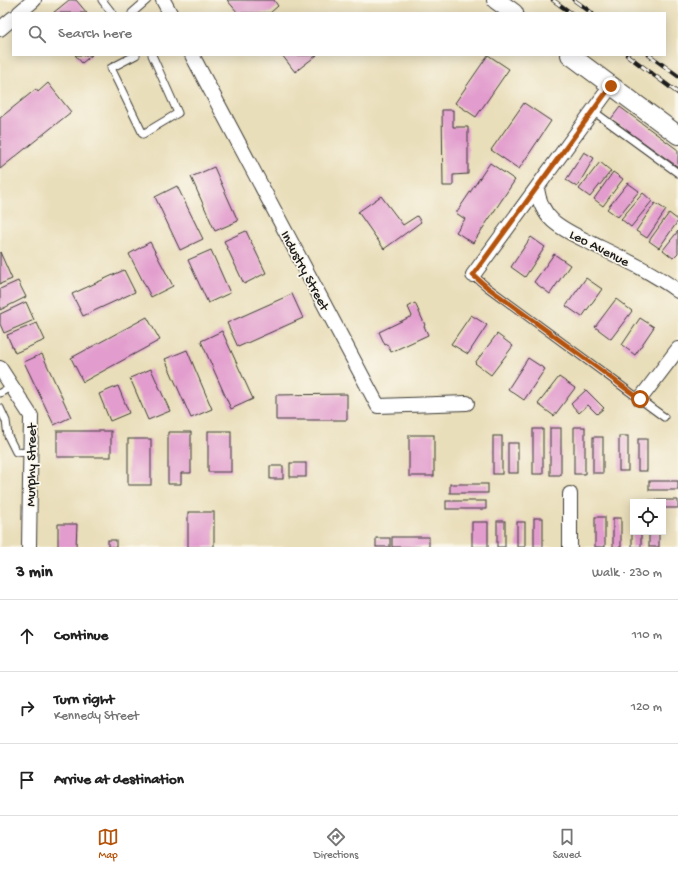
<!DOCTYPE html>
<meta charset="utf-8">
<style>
body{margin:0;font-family:"Gochi Hand",sans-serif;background:#f2f2f2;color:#222}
.controls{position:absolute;right:12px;bottom:12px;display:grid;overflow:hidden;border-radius:0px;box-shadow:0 2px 10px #0003}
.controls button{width:36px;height:36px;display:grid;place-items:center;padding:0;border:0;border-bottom:1px solid #e0e0e0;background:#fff;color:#222;font:20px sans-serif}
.stop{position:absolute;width:12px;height:12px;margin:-9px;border:3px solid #b45309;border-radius:50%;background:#fff}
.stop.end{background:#b45309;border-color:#fff;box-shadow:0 1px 4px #0008}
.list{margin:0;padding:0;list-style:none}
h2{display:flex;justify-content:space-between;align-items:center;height:52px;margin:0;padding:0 16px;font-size:17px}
h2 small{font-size:13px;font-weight:400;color:#767676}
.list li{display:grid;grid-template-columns:26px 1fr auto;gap:12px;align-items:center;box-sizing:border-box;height:72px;padding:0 16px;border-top:1px solid #e0e0e0}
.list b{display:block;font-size:15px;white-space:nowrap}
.list p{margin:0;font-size:13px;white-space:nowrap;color:#767676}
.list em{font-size:13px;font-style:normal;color:#767676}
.icon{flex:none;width:22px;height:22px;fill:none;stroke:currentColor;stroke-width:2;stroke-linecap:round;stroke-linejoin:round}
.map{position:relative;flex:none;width:678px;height:547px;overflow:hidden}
.search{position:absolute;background:#fff;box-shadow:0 2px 10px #0003;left:12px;right:12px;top:12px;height:44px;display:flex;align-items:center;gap:10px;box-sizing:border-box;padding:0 14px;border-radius:0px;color:#767676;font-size:15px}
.sheet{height:268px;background:#fff}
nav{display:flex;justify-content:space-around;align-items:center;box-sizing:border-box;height:56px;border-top:1px solid #e0e0e0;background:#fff;font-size:11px;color:#767676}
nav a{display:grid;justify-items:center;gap:2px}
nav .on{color:#b45309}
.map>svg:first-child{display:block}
</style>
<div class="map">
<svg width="678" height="547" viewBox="0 0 678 547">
<rect width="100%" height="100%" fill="#fbf7ec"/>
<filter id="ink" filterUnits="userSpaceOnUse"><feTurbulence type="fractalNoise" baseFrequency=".025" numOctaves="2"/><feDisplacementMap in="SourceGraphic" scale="8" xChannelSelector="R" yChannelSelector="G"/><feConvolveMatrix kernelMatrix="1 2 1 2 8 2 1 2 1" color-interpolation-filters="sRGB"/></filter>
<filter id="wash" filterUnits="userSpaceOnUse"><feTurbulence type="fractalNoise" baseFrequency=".012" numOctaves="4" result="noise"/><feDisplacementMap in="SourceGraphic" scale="16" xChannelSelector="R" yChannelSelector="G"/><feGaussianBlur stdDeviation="0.9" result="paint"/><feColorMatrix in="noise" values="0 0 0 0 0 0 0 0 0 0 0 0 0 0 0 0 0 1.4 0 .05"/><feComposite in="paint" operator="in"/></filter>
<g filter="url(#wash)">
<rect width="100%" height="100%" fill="#e9deba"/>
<g id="blocks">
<g fill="#e29dce">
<path d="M69,0H76L87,13H53Z"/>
<path d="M227,0H274L278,6L270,13H238Z"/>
<path d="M75,55H92L82,63Z"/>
<path d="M282,55H317L295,72Z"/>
<path d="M488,55L509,69L476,117L455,103Z"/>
<path d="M48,83L71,112L0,169V118L36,89L38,92Z"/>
<path d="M524,103L551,121L519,169L491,150Z"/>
<path d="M620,107L678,150V167L611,119Z"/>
<path d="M442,110H453V127H468V174L453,175V186H443Z"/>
<path d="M584,152L594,158L577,187L566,180Z"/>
<path d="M600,162L611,171L590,197L579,189Z"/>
<path d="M490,163L515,180L473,243L456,232L465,219L456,213Z"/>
<path d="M214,167L238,221L215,231L191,177Z"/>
<path d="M613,172L623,179L603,206L594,199Z"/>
<path d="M628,183L639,191L618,217L607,209Z"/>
<path d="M177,186L203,239L180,250L155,197Z"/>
<path d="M643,193L652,201L631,227L621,219Z"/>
<path d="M381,196L403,225L417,216L421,222L384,249L358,212Z"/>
<path d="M655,203L666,210L647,238L636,231Z"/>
<path d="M669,213L678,220V221L659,248L649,241Z"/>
<path d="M246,231L266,273L244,284L224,241Z"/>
<path d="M678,231V253L673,258L663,250Z"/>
<path d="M531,237L545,247L525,277L511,267Z"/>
<path d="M150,242L173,286L151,297L129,254Z"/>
<path d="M211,250L230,293L208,303L188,260Z"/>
<path d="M0,252L12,279L0,284Z"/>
<path d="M554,254L570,265L550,294L534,282Z"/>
<path d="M124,270L135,292L83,316L72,294Z"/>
<path d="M586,278L602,289L582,317L566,306Z"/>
<path d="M18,281L26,297L0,310V289Z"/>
<path d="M292,294L303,318L238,347L227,323Z"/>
<path d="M616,299L632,311L611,339L595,327Z"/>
<path d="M26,302L34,320L4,333L0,324V314Z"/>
<path d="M415,303L425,325L424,326L428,335L391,352L387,344L385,345L379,332L412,316L408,307Z"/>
<path d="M471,315L487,325L468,354L451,344Z"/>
<path d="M147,317L160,340L83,382L71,358Z"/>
<path d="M640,318L654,327L635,355L622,345Z"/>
<path d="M37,323L45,340L15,353L7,335Z"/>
<path d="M222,331L253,399L231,409L201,341Z"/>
<path d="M497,334L513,346L491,375L475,363Z"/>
<path d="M187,350L212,409L191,418L165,359Z"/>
<path d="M42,354L71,417L54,425L24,362Z"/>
<path d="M528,358L545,369L524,400L508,389Z"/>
<path d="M151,369L170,411L148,420L130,378Z"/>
<path d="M559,377L575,388L554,416L538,404Z"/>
<path d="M118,386L129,413L110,421L99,394Z"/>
<path d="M586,390L604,408L597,414L588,405L579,413L571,404Z"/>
<path d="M347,394V420H276V395Z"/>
<rect x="574" y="427" width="11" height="47"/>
<rect x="550" y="428" width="11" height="47"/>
<rect x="533" y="429" width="10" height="45"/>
<rect x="57" y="431" width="54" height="26"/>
<rect x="208" y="431" width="23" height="41"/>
<path d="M168,432H191V473H181V484H168Z"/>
<rect x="409" y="435" width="25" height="41"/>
<rect x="493" y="436" width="9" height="38"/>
<rect x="619" y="436" width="9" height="35"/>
<rect x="593" y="437" width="10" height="36"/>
<rect x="128" y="439" width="23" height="46"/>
<rect x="638" y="439" width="9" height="32"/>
<rect x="508" y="443" width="10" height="30"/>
<rect x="290" y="463" width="16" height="14"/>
<rect x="270" y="466" width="13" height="13"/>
<rect x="649" y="481" width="29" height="9"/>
<rect x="450" y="484" width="38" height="9"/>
<path d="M649,500H678V508H663V502H649Z"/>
<rect x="446" y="501" width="40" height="8"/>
<rect x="188" y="512" width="26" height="35"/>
<rect x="595" y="517" width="10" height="30"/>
<rect x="534" y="518" width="9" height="29"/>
<rect x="613" y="518" width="8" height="29"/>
<rect x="497" y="521" width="8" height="26"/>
<rect x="472" y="522" width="16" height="25"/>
<rect x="517" y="522" width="8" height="25"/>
<path d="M58,524H77L76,547H58Z"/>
<rect x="632" y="532" width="9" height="15"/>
<rect x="649" y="532" width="10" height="15"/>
<rect x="392" y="537" width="37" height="10"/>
<rect x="376" y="538" width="14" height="9"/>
<rect x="108" y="540" width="8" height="7"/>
</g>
</g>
</g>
<g filter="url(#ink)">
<use href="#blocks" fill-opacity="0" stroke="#3b3934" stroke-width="1"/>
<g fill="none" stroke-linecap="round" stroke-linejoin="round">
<g stroke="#3b3934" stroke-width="9">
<g id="service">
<path d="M102,0L112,13"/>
<path d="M132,13L147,0"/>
<path d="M136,55L111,68L143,134L178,113L152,55"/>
<path d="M593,111L678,173"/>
<path d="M473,275L487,287L664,417"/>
<path d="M0,393L12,386"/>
<path d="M0,408L6,421L8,436L16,452L31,453"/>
</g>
</g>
<g stroke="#3b3934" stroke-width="16">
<g id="minor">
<path d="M163,0L170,13"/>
<path d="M19,13L34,0"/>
<path d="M0,29L13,18"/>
<path d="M192,55L378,406L467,403"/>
<path d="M537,189C539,202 543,212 553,221C564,231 581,238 595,245C624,259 652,272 678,291"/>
<path d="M473,275L611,86"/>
<path d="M0,368L31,416L29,547"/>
<path d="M640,399L678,349"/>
<path d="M570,494V547"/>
</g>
</g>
<g stroke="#3b3934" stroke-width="20">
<g id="tertiary">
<path d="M496,0L514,13"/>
<path d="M570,55L678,135"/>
</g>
</g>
<use href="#service" stroke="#fff" stroke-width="7"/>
<use href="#minor" stroke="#fff" stroke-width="14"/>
<use href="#tertiary" stroke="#fff" stroke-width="18"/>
<g stroke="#1c1c1c" stroke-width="4.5">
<g id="rail">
<path d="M553,0L571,13"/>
<path d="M574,0L592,13"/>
<path d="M627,55L678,93"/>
<path d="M649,55L678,76"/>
</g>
</g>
<use href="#rail" stroke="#fbf7ec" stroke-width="3" stroke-dasharray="9" stroke-linecap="butt"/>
</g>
</g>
<g fill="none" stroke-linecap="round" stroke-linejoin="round" filter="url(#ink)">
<path stroke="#b45309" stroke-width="5" d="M611,86L473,275L487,287L640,399"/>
</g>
<g text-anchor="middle" stroke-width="3.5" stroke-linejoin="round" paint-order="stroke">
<g font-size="14" fill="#1c1c1c" stroke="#fbf7ec">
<text transform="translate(600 247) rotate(27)" y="5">Leo Avenue</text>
<text transform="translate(306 270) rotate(62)" y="5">Industry Street</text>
<text transform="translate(30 465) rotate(-89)" y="5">Murphy Street</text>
</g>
</g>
</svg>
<div class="controls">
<button><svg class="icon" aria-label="locate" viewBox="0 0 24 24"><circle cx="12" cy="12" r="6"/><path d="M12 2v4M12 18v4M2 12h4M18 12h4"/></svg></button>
</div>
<div class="stop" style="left:640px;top:399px"></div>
<div class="stop end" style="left:611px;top:86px"></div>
<div class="search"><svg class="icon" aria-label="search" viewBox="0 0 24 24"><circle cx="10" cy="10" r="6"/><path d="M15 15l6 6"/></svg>Search here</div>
</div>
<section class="sheet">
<h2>3 min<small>Walk · 230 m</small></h2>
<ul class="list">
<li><svg class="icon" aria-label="ahead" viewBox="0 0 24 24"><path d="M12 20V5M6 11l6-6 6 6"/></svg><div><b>Continue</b></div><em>110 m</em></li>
<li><svg class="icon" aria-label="right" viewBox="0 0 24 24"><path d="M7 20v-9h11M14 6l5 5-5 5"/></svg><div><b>Turn right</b><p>Kennedy Street</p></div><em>120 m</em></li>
<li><svg class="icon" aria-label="arrive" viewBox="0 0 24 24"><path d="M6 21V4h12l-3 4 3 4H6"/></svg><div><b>Arrive at destination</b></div></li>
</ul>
</section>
<nav>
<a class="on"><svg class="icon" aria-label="map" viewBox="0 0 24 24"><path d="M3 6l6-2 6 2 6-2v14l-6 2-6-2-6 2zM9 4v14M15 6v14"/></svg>Map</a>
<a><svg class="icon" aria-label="directions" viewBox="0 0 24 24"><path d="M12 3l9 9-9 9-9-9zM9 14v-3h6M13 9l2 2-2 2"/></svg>Directions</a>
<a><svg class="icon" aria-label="saved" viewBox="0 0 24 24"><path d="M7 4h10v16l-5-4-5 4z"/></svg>Saved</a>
</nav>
